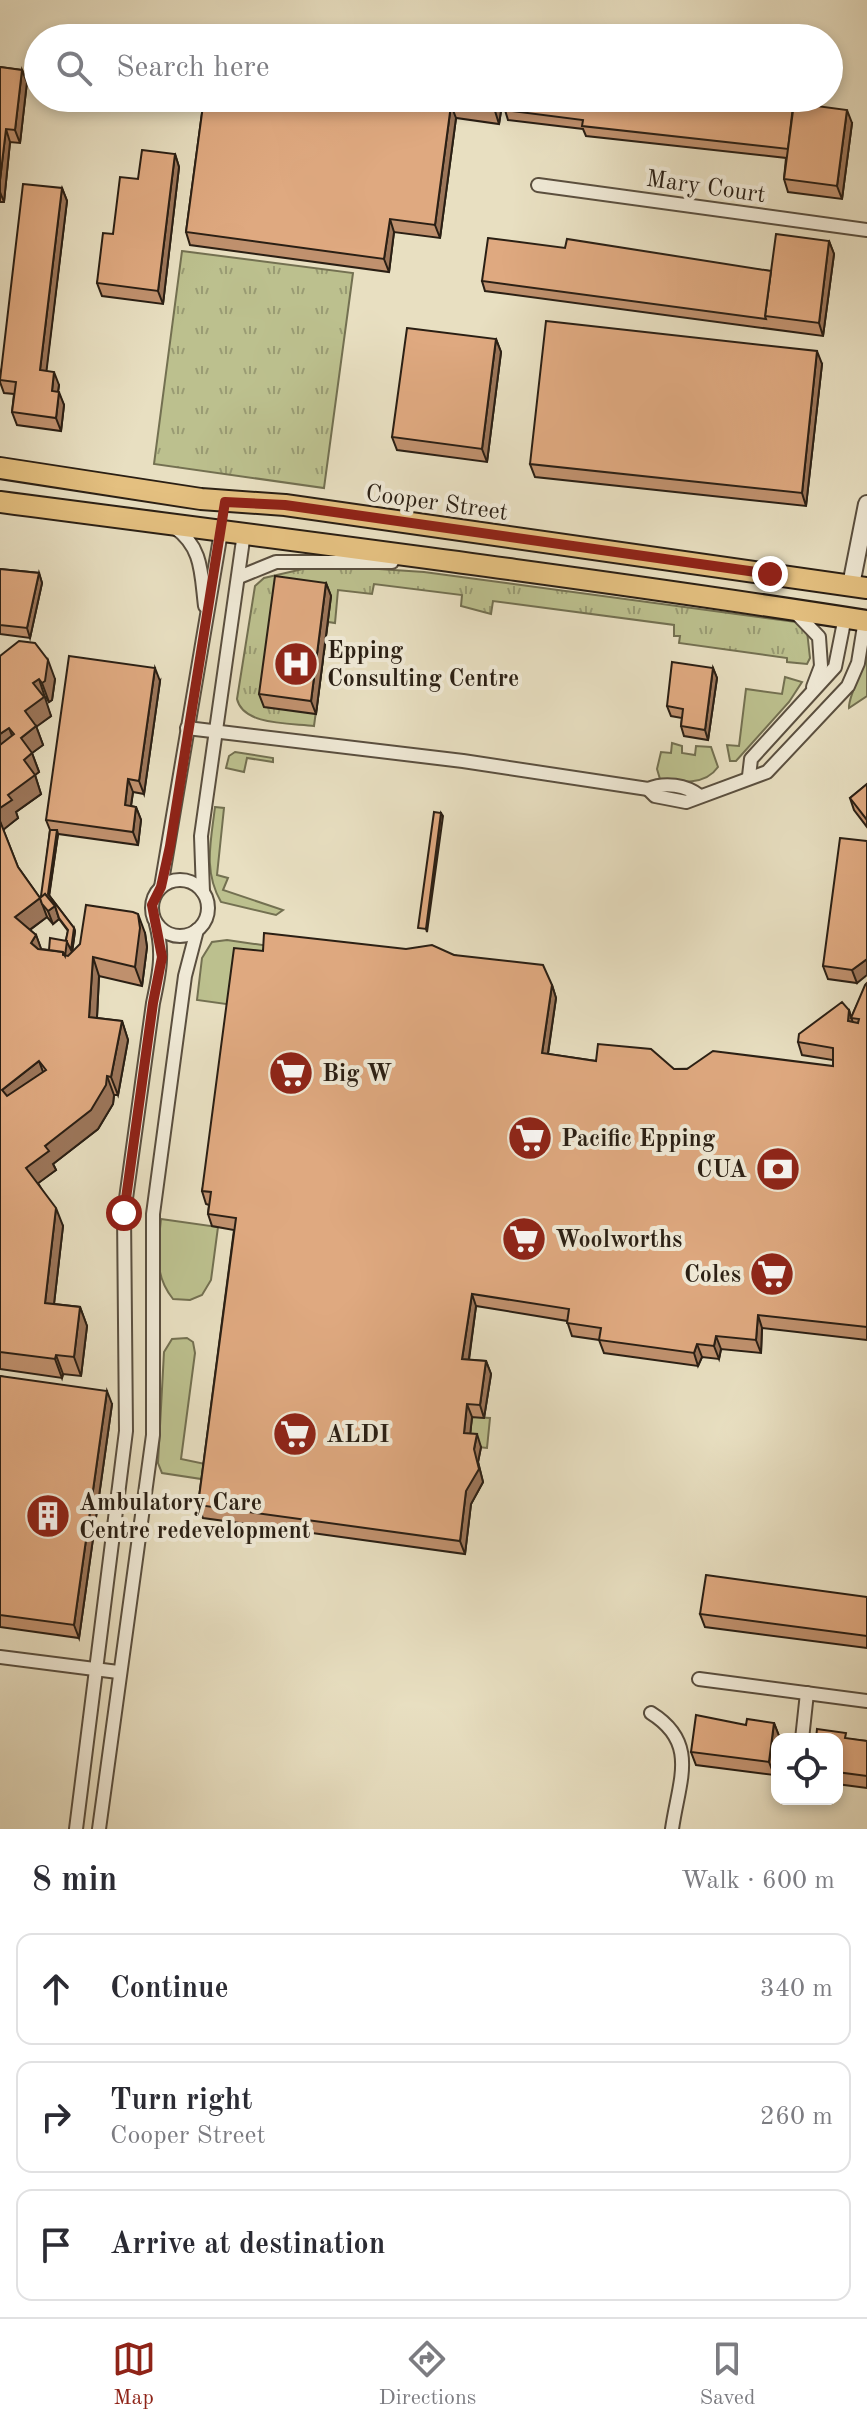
<!DOCTYPE html>
<meta charset="utf-8">
<style>
body{margin:0;font-family:"Old Standard TT",serif;background:#f7f7f7;color:#2b2b33}
.controls{position:absolute;right:24px;bottom:24px;display:grid;overflow:hidden;border-radius:16px;box-shadow:0 4px 12px #0003}
.controls button{width:72px;height:72px;display:grid;place-items:center;padding:0;border:0;border-bottom:2px solid #e1e1e2;background:#fff;color:#2b2b33;font:40px sans-serif}
.stop{position:absolute;width:24px;height:24px;margin:-18px;border:6px solid #8f2418;border-radius:50%;background:#fff}
.stop.end{background:#8f2418;border-color:#fff;box-shadow:0 2px 8px #0008}
.list{margin:0;padding:0;list-style:none}
h2{display:flex;justify-content:space-between;align-items:center;height:104px;margin:0;padding:0 32px;font-size:34px}
h2 small{font-size:26px;font-weight:400;color:#7c7c81}
.list li{display:grid;grid-template-columns:52px 1fr auto;gap:24px;align-items:center;box-sizing:border-box;height:112px;margin:0 16px 16px;padding:0 16px;border:2px solid #e1e1e2;border-radius:16px}
.list b{display:block;font-size:30px;white-space:nowrap}
.list p{margin:0;font-size:26px;white-space:nowrap;color:#7c7c81}
.list em{font-size:26px;font-style:normal;color:#7c7c81}
.icon{flex:none;width:44px;height:44px;fill:none;stroke:currentColor;stroke-width:2;stroke-linecap:round;stroke-linejoin:round}
.map{position:relative;flex:none;width:867px;height:1829px;overflow:hidden}
.search{position:absolute;background:#fff;box-shadow:0 4px 12px #0003;left:24px;right:24px;top:24px;height:88px;display:flex;align-items:center;gap:20px;box-sizing:border-box;padding:0 28px;border-radius:44px;color:#7c7c81;font-size:30px}
.sheet{height:488px;background:#fff}
nav{display:flex;justify-content:space-around;align-items:center;box-sizing:border-box;height:112px;border-top:2px solid #e1e1e2;background:#fff;font-size:22px;color:#7c7c81}
nav a{display:grid;justify-items:center;gap:4px}
nav .on{color:#8f2418}
.map>svg:first-child{display:block}
</style>
<div class="map">
<svg width="867" height="1829" viewBox="0 0 867 1829">
<defs>
<pattern id="grass-tufts" width="24" height="20" patternUnits="userSpaceOnUse" patternTransform="scale(2)"><rect width="24" height="20" fill="#bcc08e"/><path d="M3 7l-1-3M5 7V3M7 7l1-3M15 17l-1-3M17 17v-4M19 17l1-3" fill="none" stroke="#999b73"/></pattern>
</defs>
<rect width="100%" height="100%" fill="#e8dfc1"/>
<filter id="stains"><feTurbulence type="fractalNoise" baseFrequency=".0025" numOctaves="4"/><feColorMatrix values="0 0 0 0 .2 0 0 0 0 .09 0 0 0 0 .02 0 0 0 .5 -.17"/></filter>
<radialGradient id="worn" r=".72"><stop offset=".6" stop-color="#630" stop-opacity="0"/><stop offset="1" stop-color="#630" stop-opacity=".3"/></radialGradient>
<g fill="url(#grass-tufts)" stroke="#737051" stroke-width="2">
<path d="M182,251L353,273L324,488L154,464Z"/>
<path d="M303,564L424,572L796,622L807,631L810,658L807,664L787,662V658L679,643L680,636H674V625L493,601L491,614L461,606L462,595L374,584L372,594L338,590L335,623L328,622L314,726C292,723 243,726 237,699L255,586L264,578L303,569Z"/>
<path d="M867,655V696L849,708C848,697 863,669 867,655Z"/>
</g>
<g fill="#bcc08e" stroke="#737051" stroke-width="2">
<path d="M785,677L802,682L789,702L736,761H730L727,745L739,746L746,689L782,694Z"/>
<path d="M672,743L682,746V753L695,755L696,746L711,747L718,767C705,786 680,782 660,779L657,769L661,752L671,753Z"/>
<path d="M235,752L273,758V762L247,758L244,772L226,768L229,756Z"/>
<path d="M215,807L224,808L217,875L228,878L223,890L283,910L276,915L221,902C203,871 211,841 215,807Z"/>
<path d="M227,940L269,946L233,1005L197,1000L202,958L212,942Z"/>
<path d="M161,1219L218,1227L211,1280L202,1295L190,1300L173,1299C153,1274 158,1249 161,1219Z"/>
<path d="M187,1338L193,1342L195,1353L181,1459L210,1465L208,1480L162,1473L158,1463L164,1352L172,1339Z"/>
<path d="M472,1417L490,1418L487,1448L469,1446Z"/>
</g>
<g fill="none" stroke-linecap="round" stroke-linejoin="round">
<g stroke="#5a4f3f" stroke-width="16">
<g id="minor">
<path d="M538,185L867,230"/>
<path d="M174,527C203,547 201,574 205,606"/>
<path d="M239,577L276,562H392"/>
<path d="M796,613L819,637L821,666L813,687"/>
<path d="M187,728L463,761L648,789C665,782 686,785 700,796"/>
<path d="M749,776L751,759L835,667L845,617"/>
<path d="M648,789L655,796L686,802L767,772L848,686L858,663L865,620"/>
<circle cx="180" cy="908" r="28"/>
<path d="M161,887L221,532"/>
<path d="M203,892L201,836L244,533"/>
<path d="M0,1657L118,1672"/>
<path d="M699,1679L867,1701"/>
<path d="M651,1713C699,1743 679,1780 672,1829"/>
<path d="M802,1739L807,1693"/>
<path d="M76,1829L126,1431L124,1213L153,1003C159,975 164,953 156,924"/>
<path d="M99,1829L153,1435V1214L185,976L197,930"/>
</g>
</g>
<g stroke="#5a4f3f" stroke-width="20">
<path id="tertiary" d="M851,585L867,504"/>
</g>
<g stroke="#2a1f14" stroke-width="24">
<g id="primary">
<path d="M0,468L201,499L285,505L867,588"/>
<path d="M0,502C289,540 579,576 867,621"/>
</g>
</g>
<use href="#minor" stroke="#f0ead7" stroke-width="12"/>
<use href="#tertiary" stroke="#f0ead7" stroke-width="16"/>
<use href="#primary" stroke="#e4c080" stroke-width="20"/>
</g>
<g fill="#c0916e" stroke="#2a1f14" stroke-width="2" fill-rule="evenodd">
<path d="M0,67L22,70L27,82L20,143L10,142L4,202H0Z"/>
<path d="M204,98H503L499,124L456,118L440,238L394,232L389,272L190,245L186,232Z"/>
<path d="M505,110L852,123L842,199L788,192L784,179L786,158L586,136L583,129L508,120Z"/>
<path d="M175,154L179,167L163,304L102,296L97,283L113,234L138,179Z"/>
<path d="M62,188L67,201L46,371L59,385L58,392L64,405L61,431L17,425L12,412L14,394L4,393L0,382V374Z"/>
<path d="M829,241L834,254L823,336L485,291L482,281L565,248L771,271Z"/>
<path d="M496,339L501,352L487,462L397,450L392,437Z"/>
<path d="M822,364L806,506L535,477L530,464Z"/>
<path d="M0,569L39,573L42,583L30,638L0,634Z"/>
<path d="M326,583L331,596L316,714L264,707L259,694Z"/>
<path d="M0,656L55,679L52,700L49,702L46,697L44,698L51,716L36,726L43,745L32,753L39,772L35,775L41,794L16,812L18,818L3,829L18,867L40,898L42,897L50,830L46,820L160,681L144,794L133,792L131,806L136,807L141,820L138,845L58,834L49,895L74,928L75,931L72,952L145,933L147,947L142,986L99,976L97,1018L122,1021L128,1040L118,1095H114L113,1104L98,1129L53,1164L56,1170L38,1183L63,1226L54,1304L80,1307L87,1326L81,1376L63,1374L62,1378L0,1369ZM47,917L53,924L59,919L68,931L66,940L49,950L41,949L36,935L30,930Z"/>
<path d="M713,668L717,678L708,740L684,736L681,726L682,718L671,716L667,706Z"/>
<path d="M867,784V827L854,810L850,798Z"/>
<path d="M867,841L857,983L828,979L823,966Z"/>
<path d="M263,951L454,955L552,985L556,998L548,1054L596,1061L674,1069L833,1066V1060L802,1055L798,1042L849,1010L851,1018L867,983V1340L762,1328L761,1353L721,1349L719,1359L702,1357L698,1366L604,1353L599,1340L572,1336L567,1321L476,1306L469,1360L486,1361L491,1374L484,1418L472,1417L470,1433L481,1447L478,1462L483,1482L471,1504L465,1554L203,1518L198,1505L234,1230L212,1226L208,1214L209,1205L206,1204L202,1191Z"/>
<path d="M0,1376L112,1404L79,1638L0,1627Z"/>
<path d="M867,1597V1648L705,1627L700,1614Z"/>
<path d="M774,1723L779,1736L774,1775L696,1765L691,1752L746,1725Z"/>
<path d="M837,1739H848L867,1741V1788L837,1784Z"/>
</g>
<g fill="#9c765a" stroke="#2a1f14" stroke-width="2">
<path d="M22,70L27,82L20,143L15,130Z"/>
<path d="M496,98H503L499,124L495,111Z"/>
<path d="M451,105L456,118L440,238L435,225Z"/>
<path d="M847,110L852,123L842,199L837,186Z"/>
<path d="M6,129L10,142L4,202L0,192V180Z"/>
<path d="M175,154L179,167L163,304L158,291Z"/>
<path d="M62,188L67,201L45,383L40,370Z"/>
<path d="M390,219L394,232L389,272L384,259Z"/>
<path d="M829,241L834,254L823,336L819,323Z"/>
<path d="M496,339L501,352L487,462L482,449Z"/>
<path d="M817,351L822,364L806,506L802,493Z"/>
<path d="M54,372L59,385L56,404L52,391Z"/>
<path d="M59,392L64,405L61,431L56,418Z"/>
<path d="M39,573L42,583L30,638L27,628Z"/>
<path d="M326,583L331,596L316,714L311,701Z"/>
<path d="M48,660L55,679L52,700L49,702L42,683Z"/>
<path d="M155,668L160,681L144,794L139,781Z"/>
<path d="M713,668L717,678L708,740L705,730Z"/>
<path d="M39,679L51,716L32,730L25,711L33,683Z"/>
<path d="M36,726L43,745L32,753L39,772L35,775L41,794L16,812L18,818L3,830L0,822V808L8,795L24,760L21,738Z"/>
<path d="M9,728L16,746L0,758V734Z"/>
<path d="M128,779L133,792L129,818L125,805Z"/>
<path d="M136,807L141,820L138,845L133,832Z"/>
<path d="M441,813L443,816L427,932L426,929Z"/>
<path d="M57,830L58,834L49,897L48,894Z"/>
<path d="M40,898L47,917L21,936L15,917Z"/>
<path d="M55,906L59,919L53,924L48,911Z"/>
<path d="M138,914L145,933L147,947L142,986L135,967Z"/>
<path d="M74,928L75,931L69,974L63,955V952Z"/>
<path d="M36,935L43,954L31,943Z"/>
<path d="M93,957L99,976L96,1036L89,1017Z"/>
<path d="M867,959V975L857,983L852,970Z"/>
<path d="M552,985L556,998L546,1066L542,1053Z"/>
<path d="M849,1010L853,1023L848,1021Z"/>
<path d="M122,1021L128,1040L118,1095L111,1077Z"/>
<path d="M39,1061L46,1080L9,1108L2,1090Z"/>
<path d="M107,1076L114,1095L113,1104L98,1129L53,1164L56,1170L33,1187L26,1168Z"/>
<path d="M56,1208L63,1226L52,1321L45,1303Z"/>
<path d="M472,1294L476,1306L467,1372L462,1359Z"/>
<path d="M80,1307L87,1326L81,1376L74,1357Z"/>
<path d="M758,1315L762,1328L761,1353L756,1340Z"/>
<path d="M716,1336L721,1349L719,1359L714,1346Z"/>
<path d="M697,1344L702,1357L698,1366L694,1353Z"/>
<path d="M56,1355L63,1374L62,1378L55,1359Z"/>
<path d="M486,1361L491,1374L484,1418L480,1405Z"/>
<path d="M107,1391L112,1404L79,1638L74,1625Z"/>
<path d="M467,1404L472,1417L469,1446L464,1433Z"/>
<path d="M477,1434L481,1447L478,1462L483,1482L471,1504L465,1554L460,1541L466,1491Z"/>
<path d="M774,1723L779,1736L778,1739H777V1750L774,1775L769,1762Z"/>
</g>
<g fill="#dfa980" stroke="#2a1f14" stroke-width="2" fill-rule="evenodd">
<path d="M213,33L248,38H212Z"/>
<path d="M0,67L22,70L15,130L6,129L0,180Z"/>
<path d="M204,98H496L495,111L451,105L435,225L390,219L384,259L186,232Z"/>
<path d="M506,98H738L793,106L788,149L582,126L583,120L505,110Z"/>
<path d="M794,103L847,110L837,186L784,179Z"/>
<path d="M142,150L175,154L158,291L97,283L103,233L113,234L120,177L138,179Z"/>
<path d="M23,184L62,188L40,370L54,372L52,391L59,392L56,418L12,412L16,382L0,380Z"/>
<path d="M776,234L829,241L819,323L765,316Z"/>
<path d="M488,238L565,248L567,239L771,271L765,316L766,319L482,281Z"/>
<path d="M546,321L817,351L802,493L530,464Z"/>
<path d="M407,328L496,339L482,449L392,437Z"/>
<path d="M0,569L39,573L27,628L0,625Z"/>
<path d="M275,576L326,583L311,701L259,694Z"/>
<path d="M19,641L35,643L48,660L45,681L42,683L39,679L33,683L44,697L25,711L36,726L21,738L32,753L24,760L35,775L8,795L12,800L0,808V745L14,734L9,728L0,734V656Z"/>
<path d="M69,656L155,668L139,781L128,779L125,805L136,807L133,832L46,820Z"/>
<path d="M672,662L713,668L705,730L681,726L683,709L667,706Z"/>
<path d="M867,784V820L850,798Z"/>
<path d="M434,812L441,813L426,929L418,928Z"/>
<path d="M0,821L18,867L40,898L15,917L36,935L31,943L38,949L63,952V955L68,956L80,944L86,905L133,912L138,914L140,928L135,967L93,957L89,1017L122,1021L111,1077L107,1076L106,1085L91,1110L45,1146L49,1151L26,1168L56,1208L45,1303L80,1307L74,1357L56,1355L55,1359L0,1352ZM39,1061L46,1070L7,1096L2,1090Z"/>
<path d="M50,830H57L48,894L74,928L71,950L66,940L68,930L59,918L55,906L45,894L42,897L41,896Z"/>
<path d="M840,838L867,841V959L852,970L823,966Z"/>
<path d="M45,894L55,906L48,911L42,904L40,898Z"/>
<path d="M264,933L406,949L432,945L454,955L543,965L552,985L542,1053L596,1061L598,1044L651,1049L674,1069H687L713,1051L833,1066V1048L798,1042L799,1034L842,1002L849,1010L848,1021L858,1023L859,1019L851,1018L865,985L867,983V1327L758,1315L756,1340L716,1336L714,1346L697,1344L694,1353L599,1340L601,1328L567,1323L569,1309L472,1294L462,1359L486,1361L480,1405L467,1404L464,1433L477,1434L474,1449L479,1469L466,1491L460,1541L198,1505L236,1218L208,1214L211,1192L202,1191L234,948L263,951Z"/>
<path d="M50,938L67,941L65,956L63,952L49,950Z"/>
<path d="M0,1376L107,1391L74,1625L0,1615Z"/>
<path d="M706,1575L867,1597V1636L700,1614Z"/>
<path d="M696,1715L746,1725L747,1719L774,1723L769,1762L691,1752Z"/>
<path d="M817,1729L846,1733L845,1738L867,1741V1776L837,1772V1739H816Z"/>
</g>
<g fill="none" stroke-linecap="round" stroke-linejoin="round">
<path stroke="#8f2418" stroke-width="10" d="M124,1213L153,1003L162,957L152,905L161,887L170,846L225,502L285,505L770,574"/>
</g>
<defs>
<g id="hospital-disc" transform="scale(2.3)"><circle r="9.5" fill="#8f2418" stroke="#f0ead7"/><path d="M-5-5h3v3.5h4V-5h3V5h-3V1.5h-4V5h-3Z" fill="#fff"/></g>
<g id="supermarket-disc" transform="scale(2.3)"><circle r="9.5" fill="#8f2418" stroke="#f0ead7"/><path d="M-6-5.5h2.5l.6 2H6L4.5 2H-2.5L-4.4-4H-6ZM-1.5 3.2a1.3 1.3 0 1 0 .1 0ZM3 3.2a1.3 1.3 0 1 0 .1 0Z" fill="#fff"/></g>
<g id="bank-disc" transform="scale(2.3)"><circle r="9.5" fill="#8f2418" stroke="#f0ead7"/><path d="M-6-4H6V4H-6ZM0-2.3a2.3 2.3 0 1 0 0 4.6a2.3 2.3 0 1 0 0-4.6Z" fill="#fff"/></g>
<g id="building-disc" transform="scale(2.3)"><circle r="9.5" fill="#8f2418" stroke="#f0ead7"/><path d="M-4-6H4V6H1V3H-1V6H-4ZM-2.5-4.3h1.7v1.8h-1.7ZM.8-4.3h1.7v1.8H.8ZM-2.5-1h1.7V.8h-1.7ZM.8-1h1.7V.8H.8Z" fill="#fff"/></g>
</defs>
<g fill-rule="evenodd">
<use href="#hospital-disc" x="296" y="664"/>
<use href="#supermarket-disc" x="291" y="1073"/>
<use href="#supermarket-disc" x="530" y="1138"/>
<use href="#bank-disc" x="778" y="1169"/>
<use href="#supermarket-disc" x="524" y="1239"/>
<use href="#supermarket-disc" x="772" y="1274"/>
<use href="#supermarket-disc" x="295" y="1434"/>
<use href="#building-disc" x="48" y="1516"/>
</g>
<g text-anchor="middle" stroke-width="8" stroke-linejoin="round" paint-order="stroke">
<g font-size="24" fill="#2a1f14" stroke="#f0ead7">
<text transform="translate(706 186) rotate(8)" y="8">Mary Court</text>
<text transform="translate(437 502) rotate(8)" y="8">Cooper Street</text>
</g>
<g font-size="24" font-weight="bold" fill="#2a1f14" stroke="#f0ead7" text-anchor="start">
<text x="327" y="658">Epping<tspan x="327" dy="28">Consulting Centre</tspan></text>
<text x="322" y="1081">Big W</text>
<text x="561" y="1146">Pacific Epping</text>
<text x="747" y="1177" text-anchor="end">CUA</text>
<text x="555" y="1247">Woolworths</text>
<text x="741" y="1282" text-anchor="end">Coles</text>
<text x="326" y="1442">ALDI</text>
<text x="79" y="1510">Ambulatory Care<tspan x="79" dy="28">Centre redevelopment</tspan></text>
</g>
</g>
<rect width="100%" height="100%" filter="url(#stains)"/>
<rect width="100%" height="100%" fill="url(#worn)"/>
</svg>
<div class="controls">
<button><svg class="icon" aria-label="locate" viewBox="0 0 24 24"><circle cx="12" cy="12" r="6"/><path d="M12 2v4M12 18v4M2 12h4M18 12h4"/></svg></button>
</div>
<div class="stop" style="left:124px;top:1213px"></div>
<div class="stop end" style="left:770px;top:574px"></div>
<div class="search"><svg class="icon" aria-label="search" viewBox="0 0 24 24"><circle cx="10" cy="10" r="6"/><path d="M15 15l6 6"/></svg>Search here</div>
</div>
<section class="sheet">
<h2>8 min<small>Walk · 600 m</small></h2>
<ul class="list">
<li><svg class="icon" aria-label="ahead" viewBox="0 0 24 24"><path d="M12 20V5M6 11l6-6 6 6"/></svg><div><b>Continue</b></div><em>340 m</em></li>
<li><svg class="icon" aria-label="right" viewBox="0 0 24 24"><path d="M7 20v-9h11M14 6l5 5-5 5"/></svg><div><b>Turn right</b><p>Cooper Street</p></div><em>260 m</em></li>
<li><svg class="icon" aria-label="arrive" viewBox="0 0 24 24"><path d="M6 21V4h12l-3 4 3 4H6"/></svg><div><b>Arrive at destination</b></div></li>
</ul>
</section>
<nav>
<a class="on"><svg class="icon" aria-label="map" viewBox="0 0 24 24"><path d="M3 6l6-2 6 2 6-2v14l-6 2-6-2-6 2zM9 4v14M15 6v14"/></svg>Map</a>
<a><svg class="icon" aria-label="directions" viewBox="0 0 24 24"><path d="M12 3l9 9-9 9-9-9zM9 14v-3h6M13 9l2 2-2 2"/></svg>Directions</a>
<a><svg class="icon" aria-label="saved" viewBox="0 0 24 24"><path d="M7 4h10v16l-5-4-5 4z"/></svg>Saved</a>
</nav>
